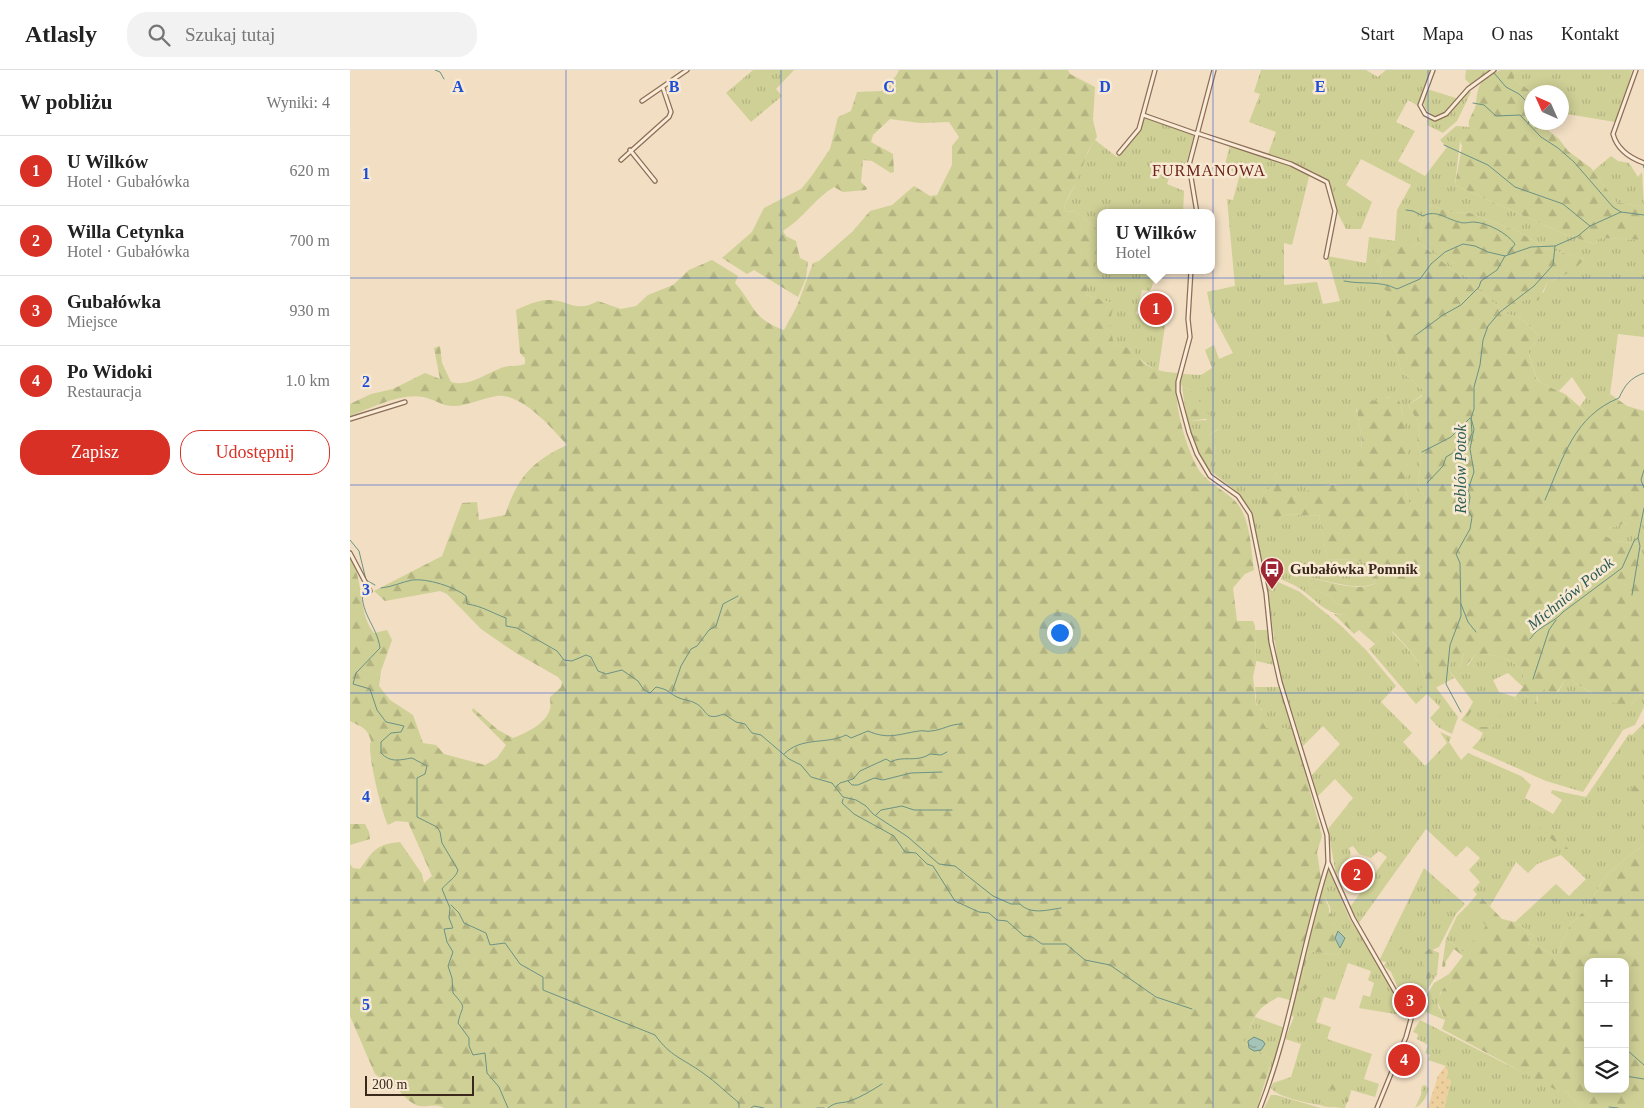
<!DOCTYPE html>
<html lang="pl">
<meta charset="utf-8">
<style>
body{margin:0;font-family:"Times New Roman",serif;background:#f2f2f2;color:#222}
.controls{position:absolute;right:15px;bottom:15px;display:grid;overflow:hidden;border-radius:10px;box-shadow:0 2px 12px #0003}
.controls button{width:45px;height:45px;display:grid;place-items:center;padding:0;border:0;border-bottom:1px solid #e0e0e0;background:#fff;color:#222;font:25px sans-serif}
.compass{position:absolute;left:1174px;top:15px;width:45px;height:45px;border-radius:50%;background:#fff;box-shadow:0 2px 12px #0003;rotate:315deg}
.scale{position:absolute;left:15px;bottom:12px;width:109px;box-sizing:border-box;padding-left:5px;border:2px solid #3b281d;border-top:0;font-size:14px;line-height:18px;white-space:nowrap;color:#3b281d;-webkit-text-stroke:4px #f8e9d3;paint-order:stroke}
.you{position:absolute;left:709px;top:562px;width:18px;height:18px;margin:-12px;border:4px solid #fff;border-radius:50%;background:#1a73e8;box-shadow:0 0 0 8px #1a73e833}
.badge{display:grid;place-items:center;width:32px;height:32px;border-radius:50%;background:#d93025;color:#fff;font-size:16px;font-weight:700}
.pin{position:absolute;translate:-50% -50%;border:2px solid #fff;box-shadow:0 1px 5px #0006}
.popup{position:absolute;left:747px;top:139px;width:118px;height:65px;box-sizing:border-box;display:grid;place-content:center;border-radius:10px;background:#fff;filter:drop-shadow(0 1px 4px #0005);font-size:16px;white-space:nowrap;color:#767676}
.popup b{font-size:19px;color:#222}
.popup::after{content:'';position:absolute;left:50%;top:100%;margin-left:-10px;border:10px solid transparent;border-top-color:#fff}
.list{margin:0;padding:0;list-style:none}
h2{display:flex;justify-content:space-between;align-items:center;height:65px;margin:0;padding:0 20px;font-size:21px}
h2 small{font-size:16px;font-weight:400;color:#767676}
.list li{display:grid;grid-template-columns:32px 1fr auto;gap:15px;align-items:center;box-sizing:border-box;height:70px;padding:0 20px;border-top:1px solid #e0e0e0}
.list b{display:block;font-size:19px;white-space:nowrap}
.list p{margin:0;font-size:16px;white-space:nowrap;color:#767676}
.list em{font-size:16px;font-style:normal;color:#767676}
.actions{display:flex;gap:10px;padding:15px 20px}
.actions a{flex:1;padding:11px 0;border:1px solid #d93025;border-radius:20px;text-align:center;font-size:18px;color:#d93025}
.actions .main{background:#d93025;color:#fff}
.icon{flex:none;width:28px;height:28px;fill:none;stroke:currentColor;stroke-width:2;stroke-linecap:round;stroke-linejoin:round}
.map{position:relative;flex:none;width:1294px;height:1038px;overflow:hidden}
header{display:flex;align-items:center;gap:30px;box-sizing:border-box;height:70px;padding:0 25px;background:#fff;border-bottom:1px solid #e0e0e0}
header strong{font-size:24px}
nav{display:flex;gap:28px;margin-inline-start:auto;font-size:18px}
.search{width:350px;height:45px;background:#f2f2f2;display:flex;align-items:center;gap:12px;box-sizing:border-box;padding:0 18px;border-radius:20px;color:#767676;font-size:19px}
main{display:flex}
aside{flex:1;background:#fff}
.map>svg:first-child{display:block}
</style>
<header>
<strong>Atlasly</strong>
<div class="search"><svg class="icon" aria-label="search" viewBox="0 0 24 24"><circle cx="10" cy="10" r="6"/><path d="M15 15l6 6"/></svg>Szukaj tutaj</div>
<nav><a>Start</a><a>Mapa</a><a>O nas</a><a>Kontakt</a></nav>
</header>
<main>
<aside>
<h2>W pobliżu<small>Wyniki: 4</small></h2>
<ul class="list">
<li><span class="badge">1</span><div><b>U Wilków</b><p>Hotel · Gubałówka</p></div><em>620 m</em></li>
<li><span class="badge">2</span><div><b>Willa Cetynka</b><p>Hotel · Gubałówka</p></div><em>700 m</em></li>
<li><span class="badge">3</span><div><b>Gubałówka</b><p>Miejsce</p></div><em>930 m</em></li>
<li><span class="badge">4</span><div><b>Po Widoki</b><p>Restauracja</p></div><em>1.0 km</em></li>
</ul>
<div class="actions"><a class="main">Zapisz</a><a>Udostępnij</a></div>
</aside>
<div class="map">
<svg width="1294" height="1038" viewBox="0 0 1294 1038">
<defs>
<pattern id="grass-tufts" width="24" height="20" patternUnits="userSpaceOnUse" patternTransform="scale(1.25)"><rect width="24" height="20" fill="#cfd096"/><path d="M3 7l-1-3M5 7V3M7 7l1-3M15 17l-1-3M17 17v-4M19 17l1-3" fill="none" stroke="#b3b381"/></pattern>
<pattern id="forest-firs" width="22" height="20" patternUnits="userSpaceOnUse" patternTransform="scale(1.25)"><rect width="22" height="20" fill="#cfd096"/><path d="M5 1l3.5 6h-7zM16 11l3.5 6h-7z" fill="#b3b381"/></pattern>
<pattern id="sand-dots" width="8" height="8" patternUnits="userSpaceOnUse" patternTransform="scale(1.25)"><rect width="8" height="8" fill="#eed09e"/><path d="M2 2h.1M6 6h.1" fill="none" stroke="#cdb388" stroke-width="1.8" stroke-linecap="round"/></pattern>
<pattern id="water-ripples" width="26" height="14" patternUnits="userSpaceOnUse" patternTransform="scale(1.25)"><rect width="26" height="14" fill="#a5c3b7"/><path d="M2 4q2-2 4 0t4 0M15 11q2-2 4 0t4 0" fill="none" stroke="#889e94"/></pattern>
</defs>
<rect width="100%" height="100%" fill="#f1dec3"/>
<g fill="url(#grass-tufts)" fill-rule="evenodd">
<path d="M403,0H444L426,19L432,26L401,52L376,23Z"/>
<path d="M911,0H1016L1028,7L1036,0H1081L1068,36L1058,30L1046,52L1065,61L1048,91L1075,106L1097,77L1090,70L1106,56L1119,57L1123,62L1110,71L1105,115L1214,164L1245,174L1249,168L1294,170V267L1268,264L1260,324L1249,343L1236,342L1230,336L1236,328L1222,307L1209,321L1191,313L1186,307L1178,281L1190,267C1183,259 1170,245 1159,245L1069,173L1061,179L1053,174L1027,190L1032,198L1028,210L1034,220L1041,223V231L1033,261L1047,283L1051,301L1072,319V325L1058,335L1068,352L1070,362L1067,371L1071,387L1068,418L1076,427L1073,438L1069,444L1059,435L1055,417L1058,388L1051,335L1046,329L1038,327L1006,339C1012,361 1019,401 993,413C988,415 983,413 978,415C967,418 955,422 945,427L937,421L926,403L923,405L927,413L913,423L912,442L919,450L928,453L931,446C943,442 956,447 969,445L977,489L1002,490L1019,493L1026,513C1006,522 980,510 959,508L958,518L979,525L986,533L1002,539L995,545C973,543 966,529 949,518C942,513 924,507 914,502L902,442L882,418L858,399L865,381L868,359L857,366H845L839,351L857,350L842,321L832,316L830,312L833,304L851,305L862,298L855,280L864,275L869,289L883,283L861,242L857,222L885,216L877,129L883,130L890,104L874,98L880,75L960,103L942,175L934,173V215L967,212L973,234L990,231L977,186L1016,193L1019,167L1045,171L1047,140L1061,115L1011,89L996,115L1022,132L1011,159H996L984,136L979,112L964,102L918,84L926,62L899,52L910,24L904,22ZM1080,135L1100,142L1120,143L1169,162L1195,178L1235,189L1210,207L1197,213L1194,222L1163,234L1069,169L1075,142Z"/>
<path d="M1168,0H1282L1277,21L1265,52L1217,44L1212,40V22H1182L1181,29L1179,20L1164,9V4Z"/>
<path d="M1077,19L1109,29L1089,47C1072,42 1072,34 1077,19Z"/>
<path d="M1118,20L1121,22L1107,51L1093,63L1077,55V47C1095,57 1108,33 1118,20Z"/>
<path d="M795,43L845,61L835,98L823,96L817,114L834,121L833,143H751V162L726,142L715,141L714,135C728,115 731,90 745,70L767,87L785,67Z"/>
<path d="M1261,86L1268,91L1279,93L1288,107L1292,102L1294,137L1266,132L1243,101Z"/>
<path d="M751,169V200H808L800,221L792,220L786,244L816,249L808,302L787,287L782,279L763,274L759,254L762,233L736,225L743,189Z"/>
<path d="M1277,453H1294V489L1290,486L1292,474L1265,471L1254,466L1259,458Z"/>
<path d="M917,507L950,522L989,554L1016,580L1046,616L1031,632L1062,663L1053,672L1075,696L1097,673L1090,662L1101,667L1099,672L1111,690L1118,683L1171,706L1181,715L1175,728L1203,744L1212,730L1201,723L1202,720L1236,727L1279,664L1282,665L1294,653V774L1260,802L1252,811L1239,836L1220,855L1206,886L1189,877L1178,874L1184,866L1165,852L1206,814L1219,826L1236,809L1211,785L1187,794L1178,803L1166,792L1140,836L1132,828H1124L1127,824L1123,820L1130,812L1119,800L1130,788L1117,776L1106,787L1076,759L1009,853L1000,837L1037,787L1029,781L1021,788L1009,784L1003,776L999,778L1001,785L986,805L978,759L1003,728L985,709L967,727L962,705L990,674L973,656L953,676L930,605L915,508Z"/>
<path d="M905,560H918L924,595L906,591Z"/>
<path d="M1041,561C1055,575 1071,591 1076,611L1070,621L1074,623L1085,616L1108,647L1102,664L1088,657L1080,648L1090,637L1077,624L1066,634L1019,579Z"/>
<path d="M1114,581L1110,597L1118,595L1126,584C1143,583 1162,588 1173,601V617L1158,603L1143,610L1149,622L1165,627L1166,630L1173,624L1188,632L1187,624L1194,619L1208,622L1215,610H1221L1241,623L1282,633L1294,621V637L1285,655L1273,660L1233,722L1196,711L1122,678L1136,663L1113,650L1123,632L1099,600L1101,592Z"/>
<path d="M905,617H929L943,658H915L909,646L912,639L907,638Z"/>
<path d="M1074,798L1115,834L1106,844L1089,877L1082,880L1089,883L1087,904L1070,932L1051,925L1041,902L1034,896L1036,892L1029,891Z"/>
<path d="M982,806L999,848L1013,869L1057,946L1009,938L1013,925L1020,927L1024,913L1018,910L1021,901L998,893L985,930L974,927L966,952L981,957L977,969L1022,984L1014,1009L1029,1014L1025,1027L1001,1020L995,1038C981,1038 927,1029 921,1018L923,1013L941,1007L951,974L935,969L944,947L940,945L947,917L956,918L955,908L952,907L959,881L987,885L991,882L985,879V856L982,853L980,837L975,827V819Z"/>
<path d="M1118,835L1137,856L1113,882L1096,869L1107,846Z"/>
<path d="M1099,904L1101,911L1090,923L1088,936L1095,950L1068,939L1084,913Z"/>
<path d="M905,947L935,958L909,1038L922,989L892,973Z"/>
<path d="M1070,950L1160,996L1215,1021L1231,1038H1094L1101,1011L1096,1009L1098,1002L1096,996L1078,990L1080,985L1075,983L1078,975L1067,969L1068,964L1063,962Z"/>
<path d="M1075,1015L1079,1019C1076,1027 1073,1034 1065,1038L1071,1025L1072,1016Z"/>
<path d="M921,1025H926L971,1038H914Z"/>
</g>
<g fill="url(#forest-firs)" fill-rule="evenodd">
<path d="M549,0H718L720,4L745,17L743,50L747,67L738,81L728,109L714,135L715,141L726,142L751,162L736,225L762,233L763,238L759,254L764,274L782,279C794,298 807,302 829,303C819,323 838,388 852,404C865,419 886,425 893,443C901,461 901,481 904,500L895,504L883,518L887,551H903L905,556L906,593L903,607L906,635L914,642L909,646L916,658H943L972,766L967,782L971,809L940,930L928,927C922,931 913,935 909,941C901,950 899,963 892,973L922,989L907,1038H94C86,1033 80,1037 70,1036C57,1034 46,1015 37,1006L29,1007L25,1004L0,946V794L3,798L10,799C23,781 26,774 50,772L72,804L74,813L82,806L58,752L46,751L38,755C32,744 16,680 21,671C17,657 11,657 0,651V488C15,511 7,542 24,563L37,560L42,570L31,601L29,616L40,630L63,645L73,673L86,675L94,684L135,695L147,688L156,675L122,641L123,638L148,660L163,668C176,663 196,654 200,639C201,636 200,630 200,627L211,617L212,612L208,607L166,583L131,559L97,524L90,521L35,531L24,521L92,486L112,433L127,432L129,450L155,445C168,407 181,392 217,375C202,358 172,323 147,326C132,328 118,336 103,336C92,336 84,329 73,327C50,323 22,338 0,346V334L21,324L43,319L75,303L90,309L84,278L90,276L92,293L101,312C118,317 134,305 151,298C158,295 167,297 175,294V288L170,283L166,240C177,235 189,229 201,230C220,231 226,243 248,231L271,239L286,236L298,225L323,215L339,200L362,190L388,206L385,213C405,235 401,248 434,260L447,236L463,193L469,191L503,161L520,141L542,135L564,116L580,126L587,125L602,95V76L609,67L599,52L570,53L540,49L523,65L521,72L543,84L544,102L541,103L522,91L513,90L511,112L517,118L516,120L493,122L484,117C465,128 454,148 433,161L436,166L446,171L450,188L458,192L456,208L448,227L404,200L397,204L372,188L402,162L414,138L451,119L461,107L480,79L488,47L501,41L507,22L531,21L546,6Z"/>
<path d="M1116,0H1140L1120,14L1115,9Z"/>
<path d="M1150,0H1168L1164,4V9L1179,20L1182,52L1189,53L1209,69L1218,81L1241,98L1266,132L1294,137V170L1249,168L1245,174L1214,164L1105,115L1112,76L1110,71L1122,62C1113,50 1125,45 1126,33C1127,25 1127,18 1133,10C1137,6 1145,3 1150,0Z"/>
<path d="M1080,135L1100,142L1120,143L1169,162L1195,178L1235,189L1222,201L1197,213L1188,231L1183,228C1172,231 1165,233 1158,242L1069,169L1075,142Z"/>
<path d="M1054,173L1061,179L1069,173L1159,245C1170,245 1183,259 1190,267L1178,281L1186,308L1191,313L1215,324L1236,342H1249L1260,324L1277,336L1294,341V453H1277L1259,458L1255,466L1265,471L1292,474L1290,486L1294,489V621C1290,624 1287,629 1283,632C1267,642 1234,618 1221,610H1215L1207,622L1204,623L1194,619L1187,624L1186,636H1179L1177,631L1179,627L1173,624L1168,631L1165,627L1173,617V601C1162,588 1143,583 1126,584L1113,599L1110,598L1114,582L1101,592L1099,600L1104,608L1074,624L1069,621L1076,611C1071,591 1056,575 1042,561L1025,574L1009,560L1004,564L984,544L995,545L1001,539L986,533L979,525L957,518L959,508C979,511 1008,523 1026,513L1019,493L1002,490L977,489L969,445C956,447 943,442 931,446L928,454L919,450H909L913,423L926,413L923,405L912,397V394C928,398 933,418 945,427L965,417L990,414L1000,409L1005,402L1010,390L1012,371L1006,334C1019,335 1038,323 1047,329C1052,333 1051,338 1052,343C1055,357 1058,371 1058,386C1059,409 1047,425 1069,443L1073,438L1076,427L1068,418L1071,387L1067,371L1070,362L1068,352L1058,335L1072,326V319L1051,301L1047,283L1033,261L1032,256L1041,231V224L1027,215L1032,198L1027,190Z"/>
<path d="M832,316L842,321L861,348L840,351L845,366H857L869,359L865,381L858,399C841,374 836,346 832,316Z"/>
<path d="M981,597L1008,621L1003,625L979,599Z"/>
<path d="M1120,639L1122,640L1116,649L1130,657H1136L1150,645L1143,657L1129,671L1133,663L1111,650Z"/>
<path d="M1283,714L1290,721L1294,718V730L1280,723Z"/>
<path d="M0,754H15L19,762L20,769L0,775Z"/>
<path d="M1190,758L1203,765L1214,766L1220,774L1218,779H1214L1191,761Z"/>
<path d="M1294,774V1038H1231L1215,1021L1206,1020L1092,959L1095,950L1087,930L1093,919L1101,911L1099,904L1113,886L1104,879L1096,891L1095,897H1092L1096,869L1113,882L1136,856L1118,835L1124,828H1132L1152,849L1165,852L1184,866L1178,874L1189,877L1206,886L1220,855L1239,836L1252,811L1260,802ZM1238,892H1275V1019H1238Z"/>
<path d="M978,797L982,806C980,814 974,818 975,826C975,833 980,835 979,842L983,846L982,853L985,856V879L992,882L987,885L959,881L952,907L955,908L958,903H963L962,913L956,919L947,917Z"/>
<path d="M1052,862L1057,865L1058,871L1055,877L1044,883L1040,882L1039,873L1044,863Z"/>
<path d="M1079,879L1089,883L1088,891L1084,896L1074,897L1071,886Z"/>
<path d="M1077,900L1083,902L1070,930L1053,924L1048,917L1053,922L1069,927L1076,910Z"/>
<circle cx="969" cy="924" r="5.5"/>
<path d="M943,929L966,935L970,939L965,954L962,952L966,947L965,940L942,932Z"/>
<path d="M977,1013L998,1018L1001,1021L998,1032H995L996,1021L980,1019L975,1035L984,1038L972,1036L973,1024Z"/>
</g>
<path fill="url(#sand-dots)" d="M1096,995L1098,1002L1096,1008L1101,1010L1094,1038H1080L1078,1037L1088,1006Z"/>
<g fill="url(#water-ripples)" stroke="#6b9284">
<path d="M988,861L995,868L990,878L985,868Z"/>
<path d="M904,967L913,971L915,974L911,980L904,981L899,978L898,971Z"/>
</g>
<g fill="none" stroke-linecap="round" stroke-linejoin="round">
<g stroke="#6b9284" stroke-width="1">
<path d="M85,0L90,2L94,9"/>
<path d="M1144,3L1156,17L1169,24L1182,37"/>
<path d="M1123,33L1134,35L1146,46L1170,45L1191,67L1208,78L1224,92L1263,137L1271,142"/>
<path d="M1178,54L1182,42"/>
<path d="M1094,75L1138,95L1165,117L1213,134L1240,156"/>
<path d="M1293,95L1294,98"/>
<path d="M1056,140L1063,141L1073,146C1086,139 1096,149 1109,152C1114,154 1119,152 1124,152C1138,153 1157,163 1165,174L1158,184"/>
<path d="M994,211C1014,215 1029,210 1047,219L1070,209L1081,194L1095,182L1113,174L1125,176L1138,182L1155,186L1181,177L1205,176L1228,166L1240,156L1271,142L1294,145"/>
<path d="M1066,265L1093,245L1111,235L1129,217L1131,211L1147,200L1155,186"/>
<path d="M1072,382L1101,367L1120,348"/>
<path d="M1294,400L1291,410L1294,418"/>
<path d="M1077,413L1093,396L1096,387L1118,374L1122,363L1121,348"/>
<path d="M1195,430C1213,388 1224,346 1269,328C1275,315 1280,308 1294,303"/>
<path d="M0,470L9,481L16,510L25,515"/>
<path d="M13,516C8,542 27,555 30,578L6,603L3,614L20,619L27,640L36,652L54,656L51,662L41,663L31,672V683C41,693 49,690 62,688L77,696L75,704L67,708V747L87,757L90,762L92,773L108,800C106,808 97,812 92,819L100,838L99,848L103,858L94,859L97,872L103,882L98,896L102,908L103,923C118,940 112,934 108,953L119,968V976L123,985L135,983L137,1003L149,1017L158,1038"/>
<path d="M31,518C42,517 52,512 62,510C77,508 105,517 116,526L117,534C132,536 142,543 156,548V556L167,558L207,581L214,590L222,591L236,585L241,587L248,601L256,604L272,600L288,611L294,620L300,623L306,617C320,620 317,622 327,627C332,630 340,630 345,633C358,639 353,652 374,644L386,652L395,654L402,663L411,665L439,689L451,695L461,707L482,713L493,727L506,730L516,736L523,744L558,767L589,794L605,796L643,826L661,834H670C681,845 697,840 711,838"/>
<path d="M1282,525L1290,476L1288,468"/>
<path d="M1111,534L1118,552L1126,562"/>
<path d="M1180,569C1189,555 1203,554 1213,542L1272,498L1284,471L1288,468L1294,438"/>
<path d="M1183,609L1199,560L1206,550"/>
<path d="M322,622L331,596L341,579L347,576L359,560L366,556L373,534L388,526"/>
<path d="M1111,642L1096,614L1100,575L1111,546L1110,493L1106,484L1120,459L1122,447L1118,440L1120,427L1118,420L1124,402L1120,379L1124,359L1121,348L1124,339V317L1130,295L1133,270L1138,256L1150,242L1184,216L1203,195L1205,176"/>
<path d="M434,684C452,666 476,675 496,665L501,668L518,661C539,670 548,664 569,661C573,660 577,662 581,661C593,660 599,654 612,654"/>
<path d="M498,711L502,715H508L524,708L533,710L561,703L592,702"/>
<path d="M486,717L490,713L503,709L510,701L536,689L541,692C552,685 567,693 580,684L591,685L597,682"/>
<path d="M493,729L492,733L504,744L544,766L555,782L566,783L577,794L583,796L605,831L629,842L639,843L647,850L657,851L674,866L682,867L692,874H716L735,890L760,895L806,927L842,939"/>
<path d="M526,745L531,740L552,736L564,740H602"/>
<path d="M101,835L109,843L114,853L136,863L140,875L155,873L170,894L193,907V920L305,965C321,987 332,988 353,1003C366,1012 377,1023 389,1033V1038"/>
<path d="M1277,980L1294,995"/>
<path d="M1275,1006L1294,1009"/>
<path d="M1259,1037L1268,1038"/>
<path d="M401,1038L404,1036L414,1038"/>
<path d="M467,1038H474"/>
<path d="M478,1038C486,1031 491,1034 500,1031C511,1027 521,1021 532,1014"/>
</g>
<g stroke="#8c6e58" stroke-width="5.5">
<g id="minor">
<path d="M1083,0L1070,35L1075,44L1085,49L1096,44L1118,19L1144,0"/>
<path d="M1286,0L1263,64C1267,79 1280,88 1294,93"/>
<path d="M292,31L337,0"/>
<path d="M793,45L847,64"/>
<path d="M847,63L941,94L977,112L985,141L976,187"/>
<path d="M280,80L305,111"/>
<path d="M769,83L789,59L805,0"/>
<path d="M271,90L319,47L321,42L313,18"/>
<path d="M847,143L839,95L864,0"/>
<path d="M841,200L838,249L840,267L828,312V322L839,363L847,384L860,406L888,426L900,444L916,523L921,572L930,612L977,765L978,792L1003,848L1061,949L1056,967L1027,1038"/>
<path d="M0,349L55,332"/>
<path d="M0,483L20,521"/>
<path d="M910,1038C941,959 952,874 978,793"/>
</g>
</g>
<use href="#minor" stroke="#fbecd7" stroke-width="3"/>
</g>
<path fill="none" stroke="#1d4ed8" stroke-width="1" stroke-opacity="0.55" d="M216,0V1038M431,0V1038M647,0V1038M863,0V1038M1078,0V1038M0,208H1294M0,415H1294M0,623H1294M0,830H1294"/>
<defs>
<g id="bus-pin" transform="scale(1.25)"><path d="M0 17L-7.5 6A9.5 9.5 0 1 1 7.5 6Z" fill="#9f2433" stroke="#f8e9d3"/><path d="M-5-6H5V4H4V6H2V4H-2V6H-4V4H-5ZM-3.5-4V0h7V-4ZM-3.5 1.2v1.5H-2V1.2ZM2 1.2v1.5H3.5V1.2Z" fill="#fff"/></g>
</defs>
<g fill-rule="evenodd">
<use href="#bus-pin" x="922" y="499"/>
</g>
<g text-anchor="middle" stroke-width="5" stroke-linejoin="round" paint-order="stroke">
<g font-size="15" font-weight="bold" fill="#3b281d" stroke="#f8e9d3" text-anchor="start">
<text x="940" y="504">Gubałówka Pomnik</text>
</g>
<g font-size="16" letter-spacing="1" fill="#6b221a" stroke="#f8e9d3">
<text x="859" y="106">FURMANOWA</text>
</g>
<g font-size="16" font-style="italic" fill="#2c5c53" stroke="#f8e9d3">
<text transform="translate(1110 399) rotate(-90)" y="6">Reblów Potok</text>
<text transform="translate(1220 523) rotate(-39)" y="6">Michniów Potok</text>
</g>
</g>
<g font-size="16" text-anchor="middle" font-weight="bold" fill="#1d4ed8" stroke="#f8e9d3" stroke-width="5" stroke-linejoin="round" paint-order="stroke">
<text x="108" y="22">A</text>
<text x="324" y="22">B</text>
<text x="539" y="22">C</text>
<text x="755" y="22">D</text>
<text x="970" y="22">E</text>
<text x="16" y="109">1</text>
<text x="16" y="317">2</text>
<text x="16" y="525">3</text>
<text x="16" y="732">4</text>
<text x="16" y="940">5</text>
</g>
</svg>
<div class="controls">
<button>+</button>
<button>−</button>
<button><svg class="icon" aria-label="layers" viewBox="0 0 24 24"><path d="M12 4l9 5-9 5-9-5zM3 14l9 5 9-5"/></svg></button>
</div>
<svg class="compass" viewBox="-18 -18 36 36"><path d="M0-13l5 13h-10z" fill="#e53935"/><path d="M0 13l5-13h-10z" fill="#767676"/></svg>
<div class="scale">200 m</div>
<div class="you"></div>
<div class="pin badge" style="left:806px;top:239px">1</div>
<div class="popup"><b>U Wilków</b>Hotel</div>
<div class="pin badge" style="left:1007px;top:805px">2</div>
<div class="pin badge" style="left:1060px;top:931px">3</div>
<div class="pin badge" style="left:1054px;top:990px">4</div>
</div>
</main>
